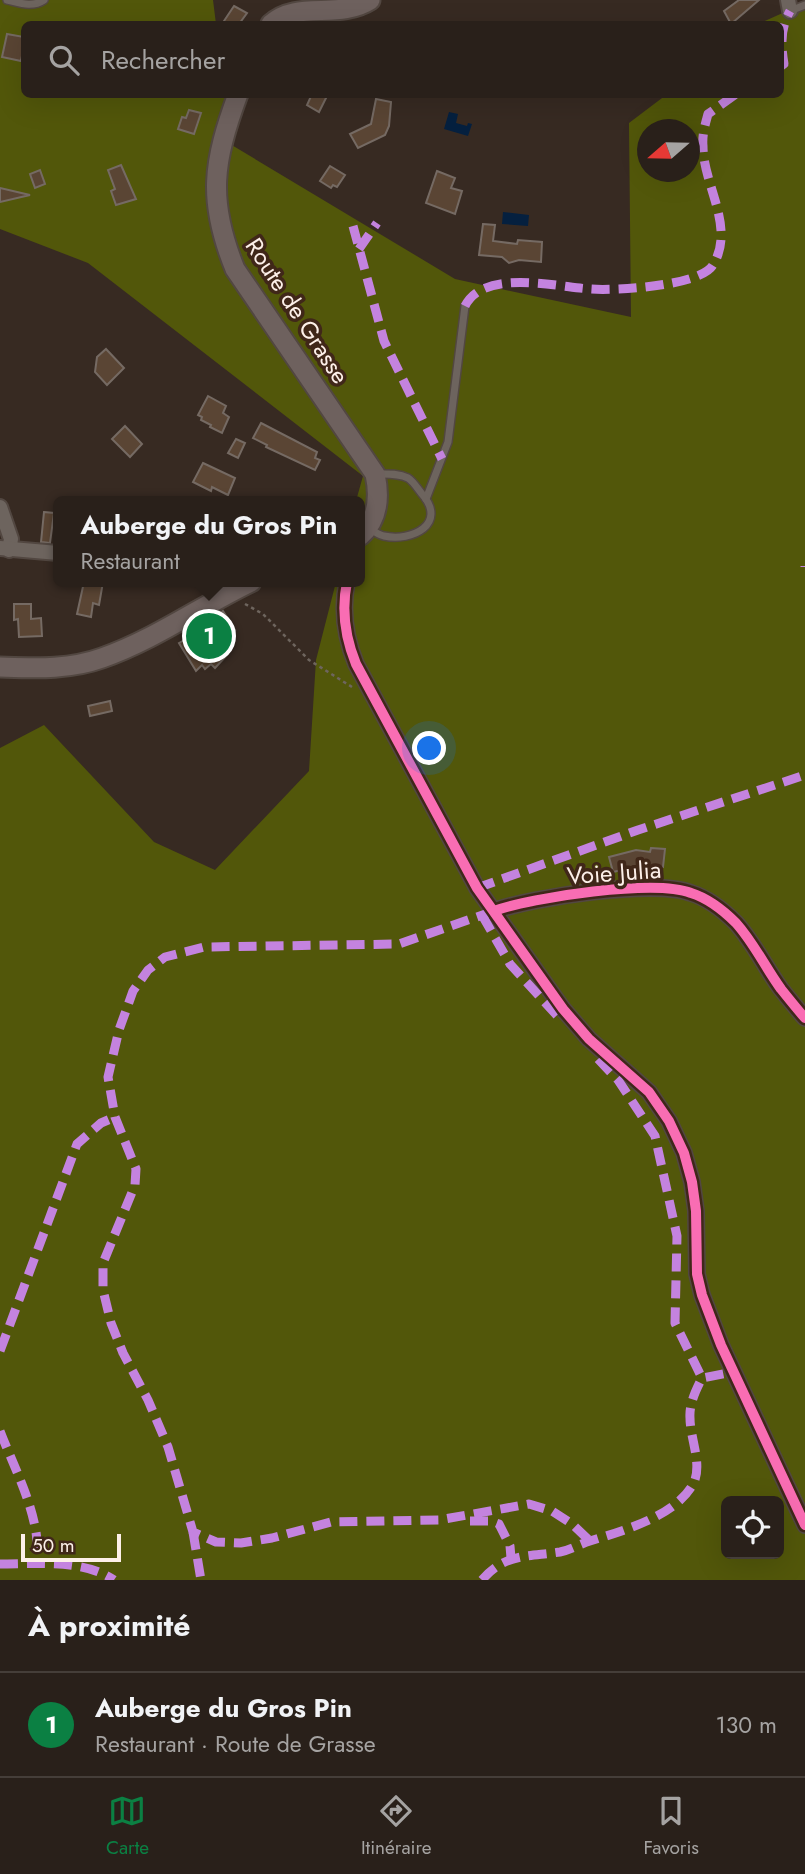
<!DOCTYPE html>
<html lang="fr">
<meta charset="utf-8">
<style>
body{margin:0;font-family:Jost,sans-serif;background:#352d27;color:#f1f3f6}
.controls{position:absolute;right:21px;bottom:21px;display:grid;overflow:hidden;border-radius:10px;box-shadow:0 7px 28px #0002}
.controls button{width:63px;height:63px;display:grid;place-items:center;padding:0;border:0;border-bottom:2px solid #453e39;background:#29201a;color:#f1f3f6;font:35px sans-serif}
.compass{position:absolute;left:637px;top:119px;width:63px;height:63px;border-radius:50%;background:#29201a;box-shadow:0 7px 28px #0002;rotate:250deg}
.scale{position:absolute;left:21px;bottom:18px;width:100px;box-sizing:border-box;padding-left:7px;border:4px solid #fdf0e9;border-top:0;font-size:19px;line-height:24px;white-space:nowrap;color:#fdf0e9;-webkit-text-stroke:5px #402719;paint-order:stroke}
.you{position:absolute;left:430px;top:749px;width:24px;height:24px;margin:-18px;border:5px solid #fff;border-radius:50%;background:#1a73e8;box-shadow:0 0 0 10px #1a73e833}
.badge{display:grid;place-items:center;width:46px;height:46px;border-radius:50%;background:#0b8043;color:#fff;font-size:23px;font-weight:700}
.pin{position:absolute;translate:-50% -50%;border:4px solid #fff;box-shadow:0 2px 7px #0006}
.popup{position:absolute;left:53px;top:496px;width:312px;height:91px;box-sizing:border-box;display:grid;place-content:center;border-radius:10px;background:#29201a;filter:drop-shadow(0 2px 5px #0005);font-size:23px;white-space:nowrap;color:#a5a3a2}
.popup b{font-size:26px;color:#f1f3f6}
.popup::after{content:'';position:absolute;left:50%;top:100%;margin-left:-14px;border:14px solid transparent;border-top-color:#29201a}
.list{margin:0;padding:0;list-style:none}
h2{display:flex;justify-content:space-between;align-items:center;height:91px;margin:0;padding:0 28px;font-size:30px}
h2 small{font-size:23px;font-weight:400;color:#a5a3a2}
.list li{display:grid;grid-template-columns:46px 1fr auto;gap:21px;align-items:center;box-sizing:border-box;height:105px;padding:0 28px;border-top:2px solid #453e39}
.list b{display:block;font-size:26px;white-space:nowrap}
.list p{margin:0;font-size:23px;white-space:nowrap;color:#a5a3a2}
.list em{font-size:23px;font-style:normal;color:#a5a3a2}
.icon{flex:none;width:38px;height:38px;fill:none;stroke:currentColor;stroke-width:2;stroke-linecap:round;stroke-linejoin:round}
.map{position:relative;flex:none;width:805px;height:1580px;overflow:hidden}
.search{position:absolute;background:#29201a;box-shadow:0 7px 28px #0002;left:21px;right:21px;top:21px;height:77px;display:flex;align-items:center;gap:18px;box-sizing:border-box;padding:0 24px;border-radius:10px;color:#a5a3a2;font-size:26px}
.sheet{height:196px;background:#29201a}
nav{display:flex;justify-content:space-around;align-items:center;box-sizing:border-box;height:98px;border-top:2px solid #453e39;background:#29201a;font-size:19px;color:#a5a3a2}
nav a{display:grid;justify-items:center;gap:4px}
nav .on{color:#0b8043}
.map>svg:first-child{display:block}
</style>
<div class="map">
<svg width="805" height="1580" viewBox="0 0 805 1580">
<rect width="100%" height="100%" fill="#372a22"/>
<path fill="#52570a" fill-rule="evenodd" d="M0,0H213L216,24H24V94L224,95L230,144L455,279L631,317L629,123L666,95L780,94V24H758L805,3V1580H0V748L44,725L154,842L215,870L309,771L316,660L336,582H360V501H356L363,476L88,263L0,229ZM648,130H690V172H648ZM726,1501H779V1554H726Z"/>
<g fill="#05203f">
<path d="M449,112L458,114L456,123L467,126L468,123L472,124L468,136L444,129Z"/>
<path d="M503,212L529,215L528,226L502,224Z"/>
</g>
<g fill="#5a4534" stroke="#756a63" stroke-width="2">
<path d="M739,0H759L731,24L724,11Z"/>
<path d="M234,6L247,13L239,24H222Z"/>
<path d="M7,34L24,37V56H22L21,61L2,57Z"/>
<path d="M312,94H328L319,112L307,105Z"/>
<path d="M376,99L391,102L389,126L385,135L358,148L350,134L371,124Z"/>
<path d="M189,110L201,113L194,134L178,129L182,117L186,118Z"/>
<path d="M121,165L136,199L116,205L111,191L115,189L108,170Z"/>
<path d="M330,166L345,175L337,187L333,185L331,188L320,181Z"/>
<path d="M40,170L45,184L35,188L30,174Z"/>
<path d="M437,171L455,178L451,188L462,191L455,214L426,203Z"/>
<path d="M0,188L30,195L0,202Z"/>
<path d="M483,224L495,225L493,241L517,244L518,240L542,242L541,262L519,260L509,263L502,257L479,255Z"/>
<path d="M106,349L124,368L107,385L95,372L97,357Z"/>
<path d="M208,396L226,406L223,413L229,417L222,433L210,427L211,425L201,420L202,417L198,415Z"/>
<path d="M261,423L317,452L315,458L320,460L315,470L266,447L267,445L253,438Z"/>
<path d="M125,426L142,444L130,457L112,439Z"/>
<path d="M236,439L245,443L238,458L228,453Z"/>
<path d="M203,463L235,478L228,495L212,487L211,491L193,482Z"/>
<path d="M44,512L54,513L50,543L41,542Z"/>
<path d="M84,582H103L99,605L93,603L91,617L77,614Z"/>
<path d="M14,604H31V619L41,618L42,636L19,637L18,619L14,620Z"/>
<path d="M223,611L235,630L216,641L228,654L215,668L211,664L205,669L202,665L196,671L179,643L206,628L204,623Z"/>
<path d="M110,701L112,711L90,716L88,706Z"/>
<path d="M651,848L665,849L663,867H657L656,872L635,870V867L613,872L609,857L636,850L650,852Z"/>
</g>
<g fill="none" stroke-linecap="round" stroke-linejoin="round">
<g stroke="#524741" stroke-width="10">
<g id="service">
<path d="M7,0C20,3 32,8 44,0"/>
<path d="M790,11L805,5"/>
<path d="M426,499L448,442L465,306"/>
<path d="M369,529C374,531 379,535 384,536C412,542 448,524 422,494C418,489 413,481 408,478C398,473 386,474 375,474"/>
</g>
</g>
<g stroke="#524741" stroke-width="18">
<g id="minor">
<path d="M788,0L790,11"/>
<path d="M0,507L11,539L9,550"/>
<path d="M0,548L58,553"/>
<path d="M347,582C341,611 345,637 356,664L477,888L563,1009L589,1039L649,1092L669,1121L684,1153L692,1182L696,1211L697,1274L702,1295L721,1345L805,1525"/>
<path d="M494,911C532,897 655,879 691,893C707,898 724,911 736,923C754,943 765,967 781,989C789,999 797,1009 805,1018"/>
</g>
</g>
<g stroke="#524741" stroke-width="23">
<g id="secondary">
<path d="M271,24C297,0 339,20 370,0"/>
<path d="M238,94C213,162 207,200 235,269L375,474C380,497 378,520 360,536"/>
<path d="M0,667C34,668 69,670 102,658C154,640 201,606 251,582"/>
</g>
</g>
<path stroke="#6e655e" stroke-width="2.5" stroke-dasharray="3.5 3.5" stroke-linecap="butt" d="M245,604L263,614L309,660L352,687"/>
<use href="#service" stroke="#6d645e" stroke-width="7"/>
<use href="#minor" stroke="#6d645e" stroke-width="14"/>
<use href="#secondary" stroke="#6e615e" stroke-width="19"/>
<g stroke="#c483df" stroke-width="9" stroke-dasharray="18 9" stroke-linecap="butt">
<path d="M780,67L784,64C781,45 780,29 790,11"/>
<path d="M353,226L384,341L442,459"/>
<path d="M359,249L377,223"/>
<path d="M465,306C484,268 557,287 590,289C615,291 701,286 713,265C736,227 703,185 703,146C702,135 705,125 708,114L736,94"/>
<path d="M805,566V567"/>
<path d="M477,888L638,830L805,775"/>
<path d="M494,911L399,944L204,947L165,957L148,970L133,991L119,1030L108,1077L115,1117L136,1169L135,1185L103,1263V1290L111,1323L123,1353L148,1400L168,1447L193,1532L216,1542L241,1543L272,1538L331,1522L439,1520L529,1504L552,1511L572,1524L590,1541"/>
<path d="M482,915L510,964L562,1021"/>
<path d="M598,1059L618,1080L655,1136L677,1236L675,1323L702,1378"/>
<path d="M0,1351L77,1144L101,1123L115,1117"/>
<path d="M0,1431C16,1473 42,1518 37,1564"/>
<path d="M470,1521H491L499,1524L510,1546L511,1558"/>
<path d="M193,1532L201,1580"/>
<path d="M0,1564C36,1564 84,1559 114,1580"/>
<path d="M482,1580C505,1553 528,1557 560,1552C570,1550 580,1544 590,1541C622,1531 673,1517 692,1486C704,1467 690,1439 690,1418C689,1404 696,1390 702,1378L733,1372"/>
</g>
<g stroke="#402719" stroke-width="15">
<g id="cycleway">
<path d="M347,582C341,611 345,637 356,664L477,888L563,1009L589,1039L649,1092L669,1121L684,1153L692,1182L696,1211L697,1274L702,1295L721,1345L805,1525"/>
<path d="M494,911C532,897 655,879 691,893C707,898 724,911 736,923C754,943 765,967 781,989C789,999 797,1009 805,1018"/>
</g>
</g>
<use href="#cycleway" stroke="#f96db3" stroke-width="10"/>
</g>
<g text-anchor="middle" stroke-width="7" stroke-linejoin="round" paint-order="stroke">
<g font-size="24" fill="#fdf0e9" stroke="#402719">
<text transform="translate(297 311) rotate(57)" y="8">Route de Grasse</text>
<text transform="translate(614 873) rotate(-4)" y="8">Voie Julia</text>
</g>
</g>
</svg>
<div class="controls">
<button><svg class="icon" aria-label="locate" viewBox="0 0 24 24"><circle cx="12" cy="12" r="6"/><path d="M12 2v4M12 18v4M2 12h4M18 12h4"/></svg></button>
</div>
<svg class="compass" viewBox="-18 -18 36 36"><path d="M0-13l5 13h-10z" fill="#e53935"/><path d="M0 13l5-13h-10z" fill="#a5a3a2"/></svg>
<div class="scale">50 m</div>
<div class="you"></div>
<div class="pin badge" style="left:209px;top:636px">1</div>
<div class="popup"><b>Auberge du Gros Pin</b>Restaurant</div>
<div class="search"><svg class="icon" aria-label="search" viewBox="0 0 24 24"><circle cx="10" cy="10" r="6"/><path d="M15 15l6 6"/></svg>Rechercher</div>
</div>
<section class="sheet">
<h2>À proximité<small></small></h2>
<ul class="list">
<li><span class="badge">1</span><div><b>Auberge du Gros Pin</b><p>Restaurant · Route de Grasse</p></div><em>130 m</em></li>
</ul>
</section>
<nav>
<a class="on"><svg class="icon" aria-label="map" viewBox="0 0 24 24"><path d="M3 6l6-2 6 2 6-2v14l-6 2-6-2-6 2zM9 4v14M15 6v14"/></svg>Carte</a>
<a><svg class="icon" aria-label="directions" viewBox="0 0 24 24"><path d="M12 3l9 9-9 9-9-9zM9 14v-3h6M13 9l2 2-2 2"/></svg>Itinéraire</a>
<a><svg class="icon" aria-label="saved" viewBox="0 0 24 24"><path d="M7 4h10v16l-5-4-5 4z"/></svg>Favoris</a>
</nav>
